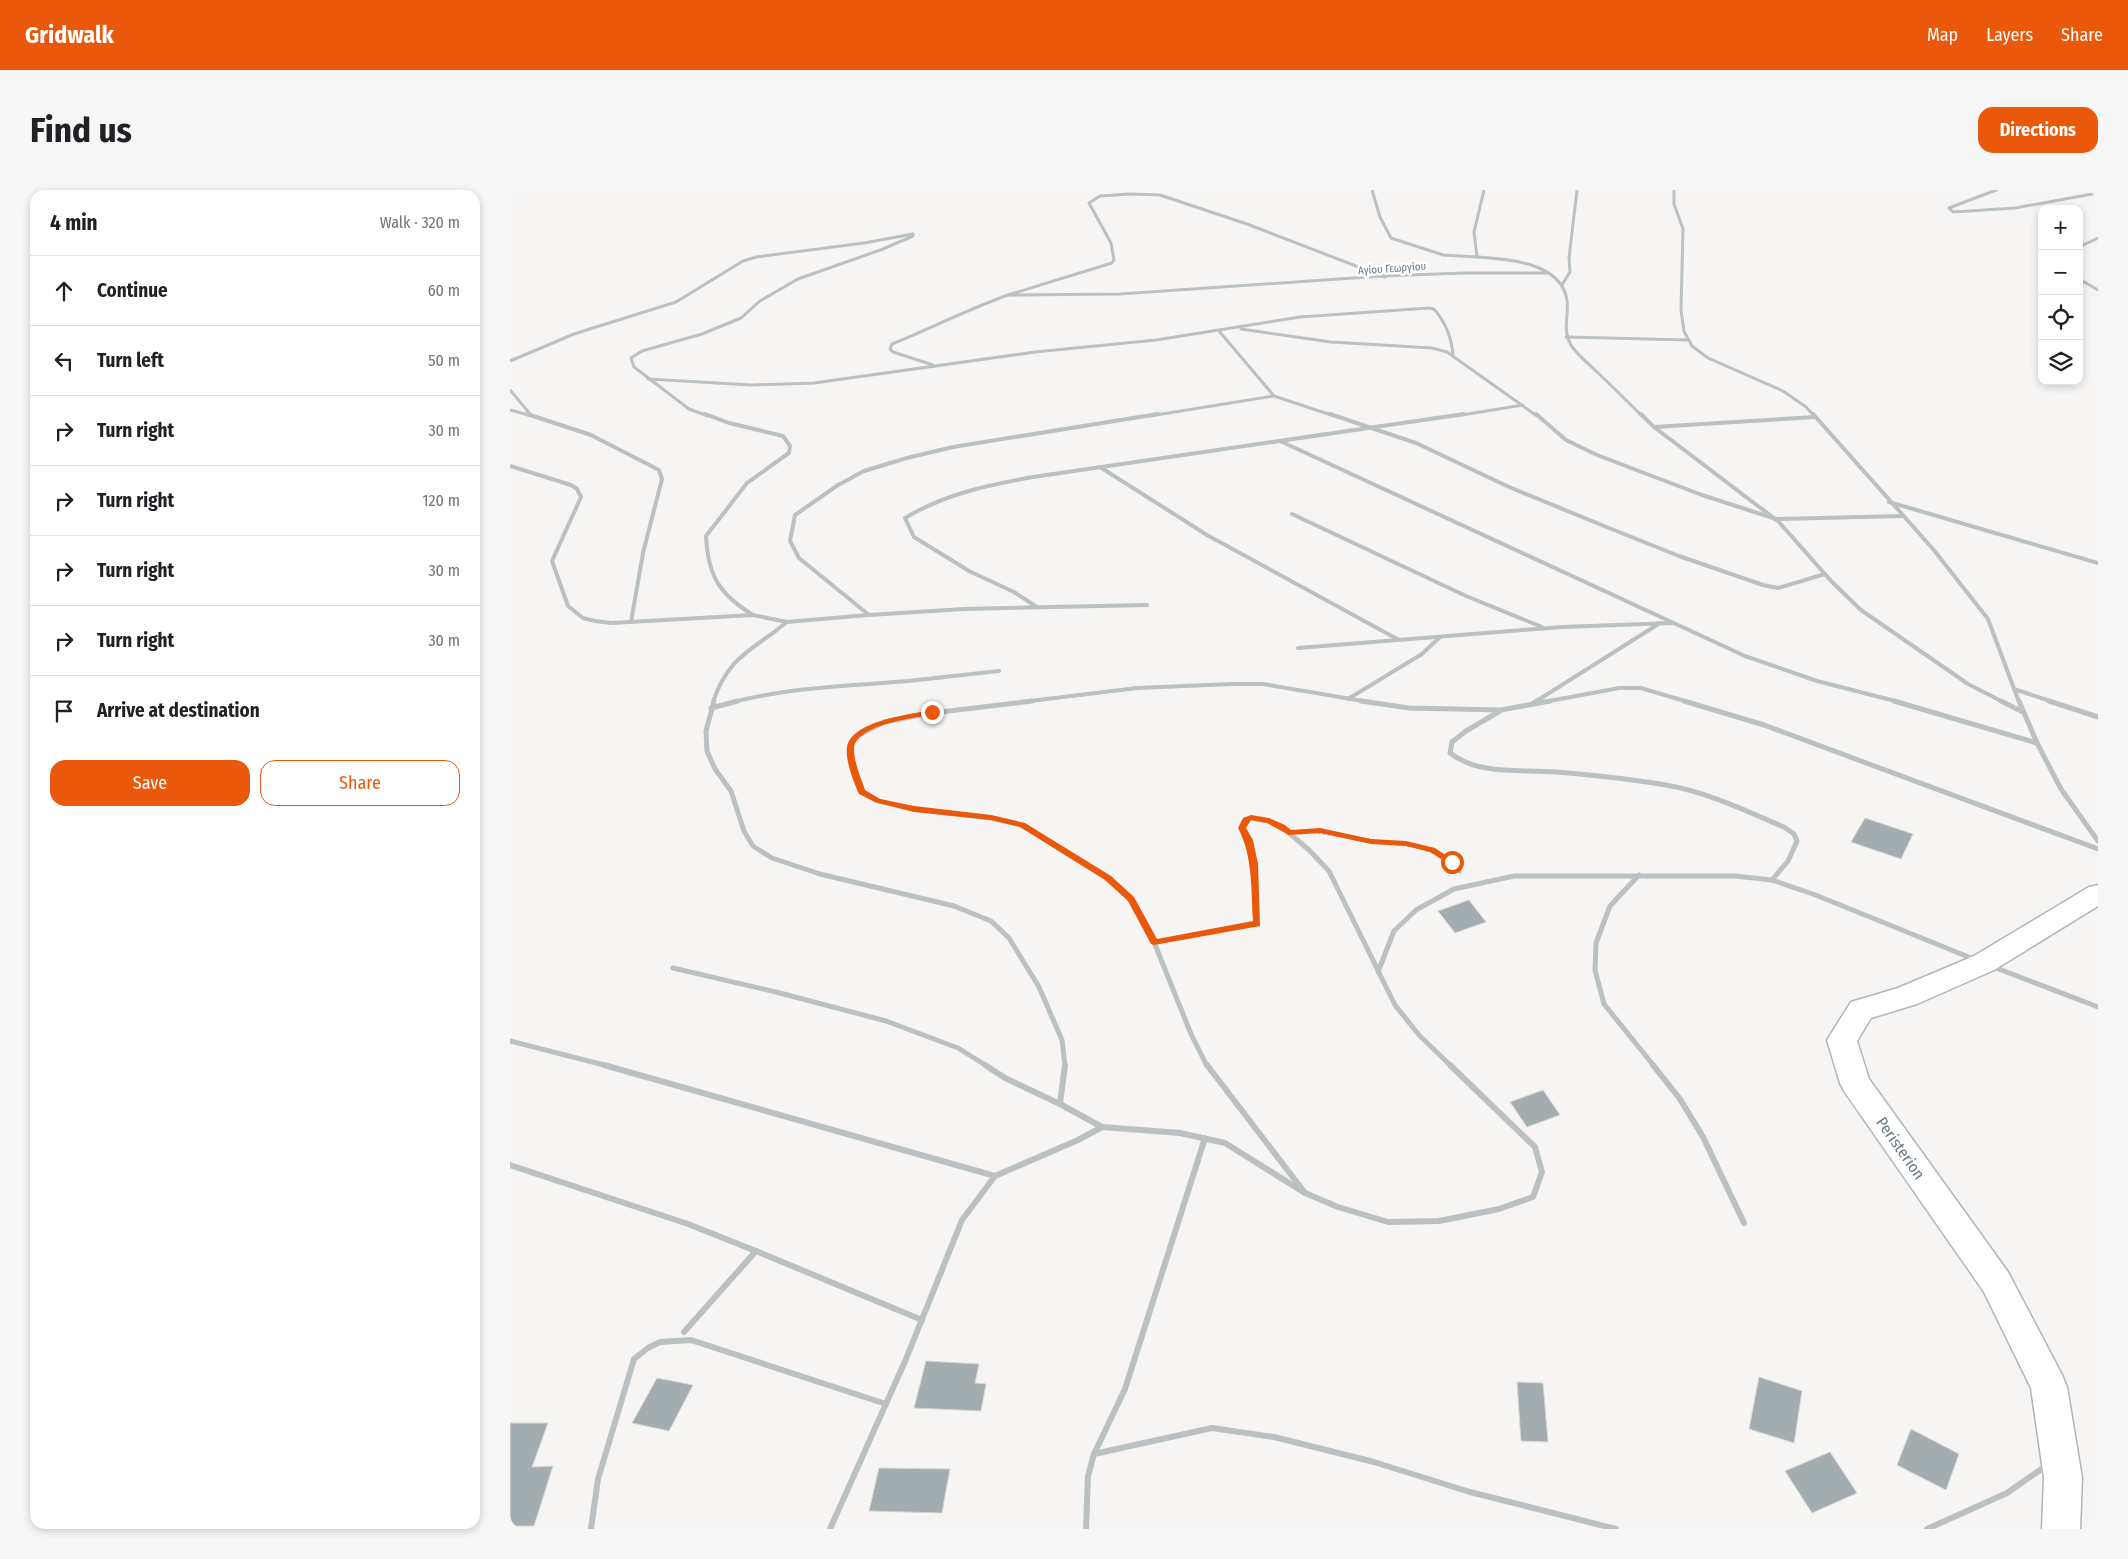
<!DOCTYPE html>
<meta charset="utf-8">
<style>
body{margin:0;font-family:"Fira Sans Condensed",sans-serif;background:#f6f6f6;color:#202124}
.controls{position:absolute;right:15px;top:15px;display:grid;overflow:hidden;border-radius:10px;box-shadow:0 2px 8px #0003}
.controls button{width:45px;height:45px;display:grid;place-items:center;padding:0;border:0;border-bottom:1px solid #e0e0e0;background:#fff;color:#202124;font:25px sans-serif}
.stop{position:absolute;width:15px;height:15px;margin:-11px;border:4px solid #ea580c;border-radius:50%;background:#fff}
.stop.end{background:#ea580c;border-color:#fff;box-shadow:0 1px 5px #0008}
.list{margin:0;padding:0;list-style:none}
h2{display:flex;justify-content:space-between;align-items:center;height:65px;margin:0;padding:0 20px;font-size:21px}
h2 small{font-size:16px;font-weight:400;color:#757577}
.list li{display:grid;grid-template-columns:32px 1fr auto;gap:15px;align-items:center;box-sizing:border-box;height:70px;padding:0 20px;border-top:1px solid #e0e0e0}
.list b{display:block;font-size:19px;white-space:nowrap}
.list em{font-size:16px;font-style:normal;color:#757577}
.actions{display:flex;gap:10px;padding:15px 20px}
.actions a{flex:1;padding:11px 0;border:1px solid #ea580c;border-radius:15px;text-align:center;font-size:18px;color:#ea580c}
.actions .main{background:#ea580c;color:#fff}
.icon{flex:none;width:28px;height:28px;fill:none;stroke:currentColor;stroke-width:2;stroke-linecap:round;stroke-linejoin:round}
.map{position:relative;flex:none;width:1588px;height:1339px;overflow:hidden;border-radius:15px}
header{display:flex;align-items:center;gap:30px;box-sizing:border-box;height:70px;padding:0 25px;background:#ea580c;color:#fff}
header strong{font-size:24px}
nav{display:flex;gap:28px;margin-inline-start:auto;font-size:18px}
.intro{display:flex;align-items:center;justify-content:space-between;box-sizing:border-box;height:120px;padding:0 30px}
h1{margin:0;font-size:35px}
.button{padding:12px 22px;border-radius:15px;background:#ea580c;color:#fff;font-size:18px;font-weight:700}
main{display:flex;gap:30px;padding:0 30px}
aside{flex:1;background:#fff;border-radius:15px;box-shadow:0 2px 8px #0003}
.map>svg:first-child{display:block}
</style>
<header>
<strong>Gridwalk</strong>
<nav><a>Map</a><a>Layers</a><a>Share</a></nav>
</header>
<div class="intro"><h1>Find us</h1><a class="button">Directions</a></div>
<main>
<aside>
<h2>4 min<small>Walk · 320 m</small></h2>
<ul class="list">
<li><svg class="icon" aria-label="ahead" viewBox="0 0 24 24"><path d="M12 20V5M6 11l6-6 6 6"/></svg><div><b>Continue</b></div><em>60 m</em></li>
<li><svg class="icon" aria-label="left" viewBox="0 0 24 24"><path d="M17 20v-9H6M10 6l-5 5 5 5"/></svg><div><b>Turn left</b></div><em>50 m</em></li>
<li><svg class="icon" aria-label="right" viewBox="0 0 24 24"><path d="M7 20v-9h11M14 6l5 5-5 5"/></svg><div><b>Turn right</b></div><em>30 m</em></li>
<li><svg class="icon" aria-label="right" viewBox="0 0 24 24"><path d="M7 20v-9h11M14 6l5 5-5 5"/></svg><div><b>Turn right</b></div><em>120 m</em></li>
<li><svg class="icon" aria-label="right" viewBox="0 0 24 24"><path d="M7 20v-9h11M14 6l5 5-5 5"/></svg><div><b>Turn right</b></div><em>30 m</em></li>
<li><svg class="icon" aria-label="right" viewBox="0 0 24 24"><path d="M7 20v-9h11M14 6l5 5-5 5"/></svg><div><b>Turn right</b></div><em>30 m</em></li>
<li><svg class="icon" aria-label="arrive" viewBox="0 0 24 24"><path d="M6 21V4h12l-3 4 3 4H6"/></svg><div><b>Arrive at destination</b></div></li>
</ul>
<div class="actions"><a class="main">Save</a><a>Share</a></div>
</aside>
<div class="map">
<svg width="1588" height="1339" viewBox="0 0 1588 1339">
<rect width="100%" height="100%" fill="#f6f5f3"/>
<g fill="#a3acaf" stroke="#d7d7d5">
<path d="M1355,628L1403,644L1391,669L1341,652Z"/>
<path d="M959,710L976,732L945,743L928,721Z"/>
<path d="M1033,900L1050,925L1017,937L1000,912Z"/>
<path d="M416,1171L469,1174L465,1193L476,1194L471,1221L404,1218Z"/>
<path d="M1249,1187L1292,1201L1284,1253L1239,1239Z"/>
<path d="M147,1188L183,1195L159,1241L122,1233Z"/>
<path d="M1007,1192L1033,1193L1038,1252L1011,1251Z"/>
<path d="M0,1233H38L22,1277L43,1276L24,1336H0Z"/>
<path d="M1401,1239L1449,1264L1436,1300L1387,1275Z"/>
<path d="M1320,1262L1347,1303L1302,1323L1275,1281Z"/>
<path d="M369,1278L440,1279L432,1323L359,1321Z"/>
</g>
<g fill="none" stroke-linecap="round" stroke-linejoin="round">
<g stroke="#b0b6b9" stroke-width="3">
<path id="secondary" d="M1588,695V716L1484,780L1407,814L1361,828L1347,851L1359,889L1498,1082L1552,1185L1557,1197L1572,1288L1570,1339H1532L1534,1288L1521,1198L1474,1102L1334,901L1330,893L1317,850L1341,812L1388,798L1464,766L1579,697Z"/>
</g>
<g stroke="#b5b9bb" stroke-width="3" stroke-dasharray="2.5 2.5" stroke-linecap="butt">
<path d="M798,641L909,657L930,665L951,683"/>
<path d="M657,750L747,734L744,686"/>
</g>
<g stroke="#bbc0c2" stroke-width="3">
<path d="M862,0L870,27L881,48L933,65L967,67"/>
<path d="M974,0L964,42L967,67C997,69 1051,72 1057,110C1059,127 1052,140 1061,155C1067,165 1077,172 1085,180C1101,195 1117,211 1132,226"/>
<path d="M1164,0V14L1173,39L1171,120L1174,141L1182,156L1198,168L1273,201L1296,217L1304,226"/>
<path d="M1486,0L1439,18L1443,22L1505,18L1588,3"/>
<path d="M620,4L650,5L737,34L872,86L610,104L498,105L602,73L604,70L601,53L579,13L590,6Z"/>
<path d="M1569,57L1588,48"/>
<path d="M872,86L875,87"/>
<path d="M872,86L955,83H1038"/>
<path d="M1569,89L1588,100"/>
<path d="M1052,95L1060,82L1059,68L1067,0"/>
<path d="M731,139L821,152L922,158L937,162L1027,226"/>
<path d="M1056,147L1179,150"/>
<path d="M0,171L64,144L166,112L233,71L246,67L354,53L403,44"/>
<path d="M423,175L383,162L380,159L382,154C421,138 459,119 498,105"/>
<path d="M138,189L241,195L304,193L525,162L646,150L790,127L919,118L924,119C936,133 942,148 943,166"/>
<path d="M0,200L21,225"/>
<path d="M764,206L824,226"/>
<path d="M0,220L22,226"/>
<path d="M198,226L179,219L124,177L121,168L132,161L192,144L231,128L250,111L288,89L373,59L403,46V44"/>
<path d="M640,226L764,206L709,141"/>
<path d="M946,226L1013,215"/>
</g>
<g stroke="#bbc0c2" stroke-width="4">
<path d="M17,224L81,245L149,280L152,289L133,363L121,432"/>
<path d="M195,224L219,233L273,246L280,256L279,263L237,293L196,346C198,386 209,404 243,425"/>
<path d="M820,224L906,253L999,297L1099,338L1169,366L1253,395L1268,398L1315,384"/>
<path d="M1026,224L1056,250L1087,265L1192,305L1266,329L1392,326"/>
<path d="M1131,224L1144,237L1269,332L1322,392L1351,420L1458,494L1493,512"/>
<path d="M1303,224L1423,359L1478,429L1509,512"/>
<path d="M1144,237L1305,227"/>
<path d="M770,251L1235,466L1307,491L1389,512"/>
<path d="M0,276L61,295L67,299L71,307L42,371L58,416L73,428L85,431L101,433L243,425L277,432L358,425"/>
<path d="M590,277L697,345L889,450"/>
<path d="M1379,312L1588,373"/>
<path d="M782,324L956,406L1032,437"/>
<path d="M637,415L454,419L359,425L289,368L280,351L285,325L328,295L354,281L397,268L443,257L648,224"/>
<path d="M527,417L504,402L459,381L404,347L395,328C435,304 478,295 523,287L954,224"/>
<path d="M788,458L1052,437L1162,433"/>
<path d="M1504,499L1543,512"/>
<path d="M838,509L912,464L930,447"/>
<path d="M203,512C219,465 242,461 277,432"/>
<path d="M223,512C281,497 339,496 398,491C428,488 459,484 489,481"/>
<path d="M512,512L627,498L722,494H753L859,512"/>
<path d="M1025,512L1150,433"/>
<path d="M1034,512L1109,498H1131L1178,512"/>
</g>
<g stroke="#bbc0c2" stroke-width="5">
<path d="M204,511L196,541L197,561L205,579L221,601L234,641L243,656L262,668L310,684L444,716L481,731L499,748L529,797L552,850L555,876"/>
<path d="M522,511L422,523L374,532L349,545L343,551L340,559L345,583L352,602L368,611L404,619L481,628L512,635L598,688L621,709L644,752L681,844L697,876"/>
<path d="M851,511L899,518L991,520L1040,511"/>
<path d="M1174,511L1254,535L1588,659"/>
<path d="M1384,511L1527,553"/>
<path d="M1491,511L1513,522"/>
<path d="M1509,511L1527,553L1551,599L1588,651"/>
<path d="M1539,511L1588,527"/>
<path d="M1022,514L1027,511"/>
<path d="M201,518L228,511"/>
<path d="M990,521L956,541L942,552L940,563C970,586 1011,579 1046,582C1083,585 1120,589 1156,595C1197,602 1236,621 1274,637L1284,644L1287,651L1278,671L1262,690"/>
<path d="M744,673L739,650L732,638L736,630L741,628L759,631L772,637L799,660L819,681L885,815L909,845L941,876"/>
<path d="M1129,685L1100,716L1086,753L1085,780L1094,814L1144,876"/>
<path d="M1481,776L1588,817"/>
<path d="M163,778L266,802L376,831L448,858L477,876"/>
<path d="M868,782L884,741L906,720L944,699L1004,686H1225L1262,690L1303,704L1466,770"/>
<path d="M0,851L98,876"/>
</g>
<g stroke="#bbc0c2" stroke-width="6">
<path d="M94,875L485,986"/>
<path d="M475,875L495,888L550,914"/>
<path d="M555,875L550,914L592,937L670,943L715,953L795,1003L828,1017L878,1032L929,1031L989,1019L1023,1007L1032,982L1025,957L940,875"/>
<path d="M697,875L795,1003"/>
<path d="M1143,875L1170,909L1193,947L1234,1033"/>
<path d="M0,975L178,1034L246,1061"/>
<path d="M174,1142L246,1061L412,1130"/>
<path d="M584,1264L615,1199L695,948"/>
<path d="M81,1339L88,1289L124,1169L138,1158L150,1152L181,1150L376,1214"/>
<path d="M320,1339L396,1169L452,1030L485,986L568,950L592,937"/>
<path d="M576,1339L578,1286L584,1264L702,1238L764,1247L864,1272L960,1302L1106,1339"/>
<path d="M1417,1339L1497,1303L1537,1275"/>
</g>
<use href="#secondary" fill="#fff" fill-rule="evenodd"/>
</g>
<path fill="#ea580c" d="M422,520L425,521V524C406,528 345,534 344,559C344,573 351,588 355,600L370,609L404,616L481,625L515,633L601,686L624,707L647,749L743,731C741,700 743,666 728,638L733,628L741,625L759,628L775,635L781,640L810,638L861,649L896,651L925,658L946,672L942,675L939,674L920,662L896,656L861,654L810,643L779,645L757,633L741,630L736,638L743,650L748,674L750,736L644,755L641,754L618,711L595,690L510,637L481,630L404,622L365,612L349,604C344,593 335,570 337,558C340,531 401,524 422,520Z"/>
<g text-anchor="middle" stroke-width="5" stroke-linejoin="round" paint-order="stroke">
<g font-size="11" fill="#687981" stroke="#fff">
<text transform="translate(882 78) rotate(-4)" y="4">Αγίου Γεωργίου</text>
</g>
<g font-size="16" fill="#687981" stroke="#fff">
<text transform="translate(1391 958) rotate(55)" y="6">Peristerion</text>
</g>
</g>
</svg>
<div class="controls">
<button>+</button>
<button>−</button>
<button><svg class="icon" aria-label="locate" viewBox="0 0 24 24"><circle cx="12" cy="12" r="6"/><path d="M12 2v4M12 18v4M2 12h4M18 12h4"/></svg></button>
<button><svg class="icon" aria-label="layers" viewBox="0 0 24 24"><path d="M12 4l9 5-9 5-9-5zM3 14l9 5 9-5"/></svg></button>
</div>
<div class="stop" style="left:942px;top:672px"></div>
<div class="stop end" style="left:422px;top:522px"></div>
</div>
</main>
